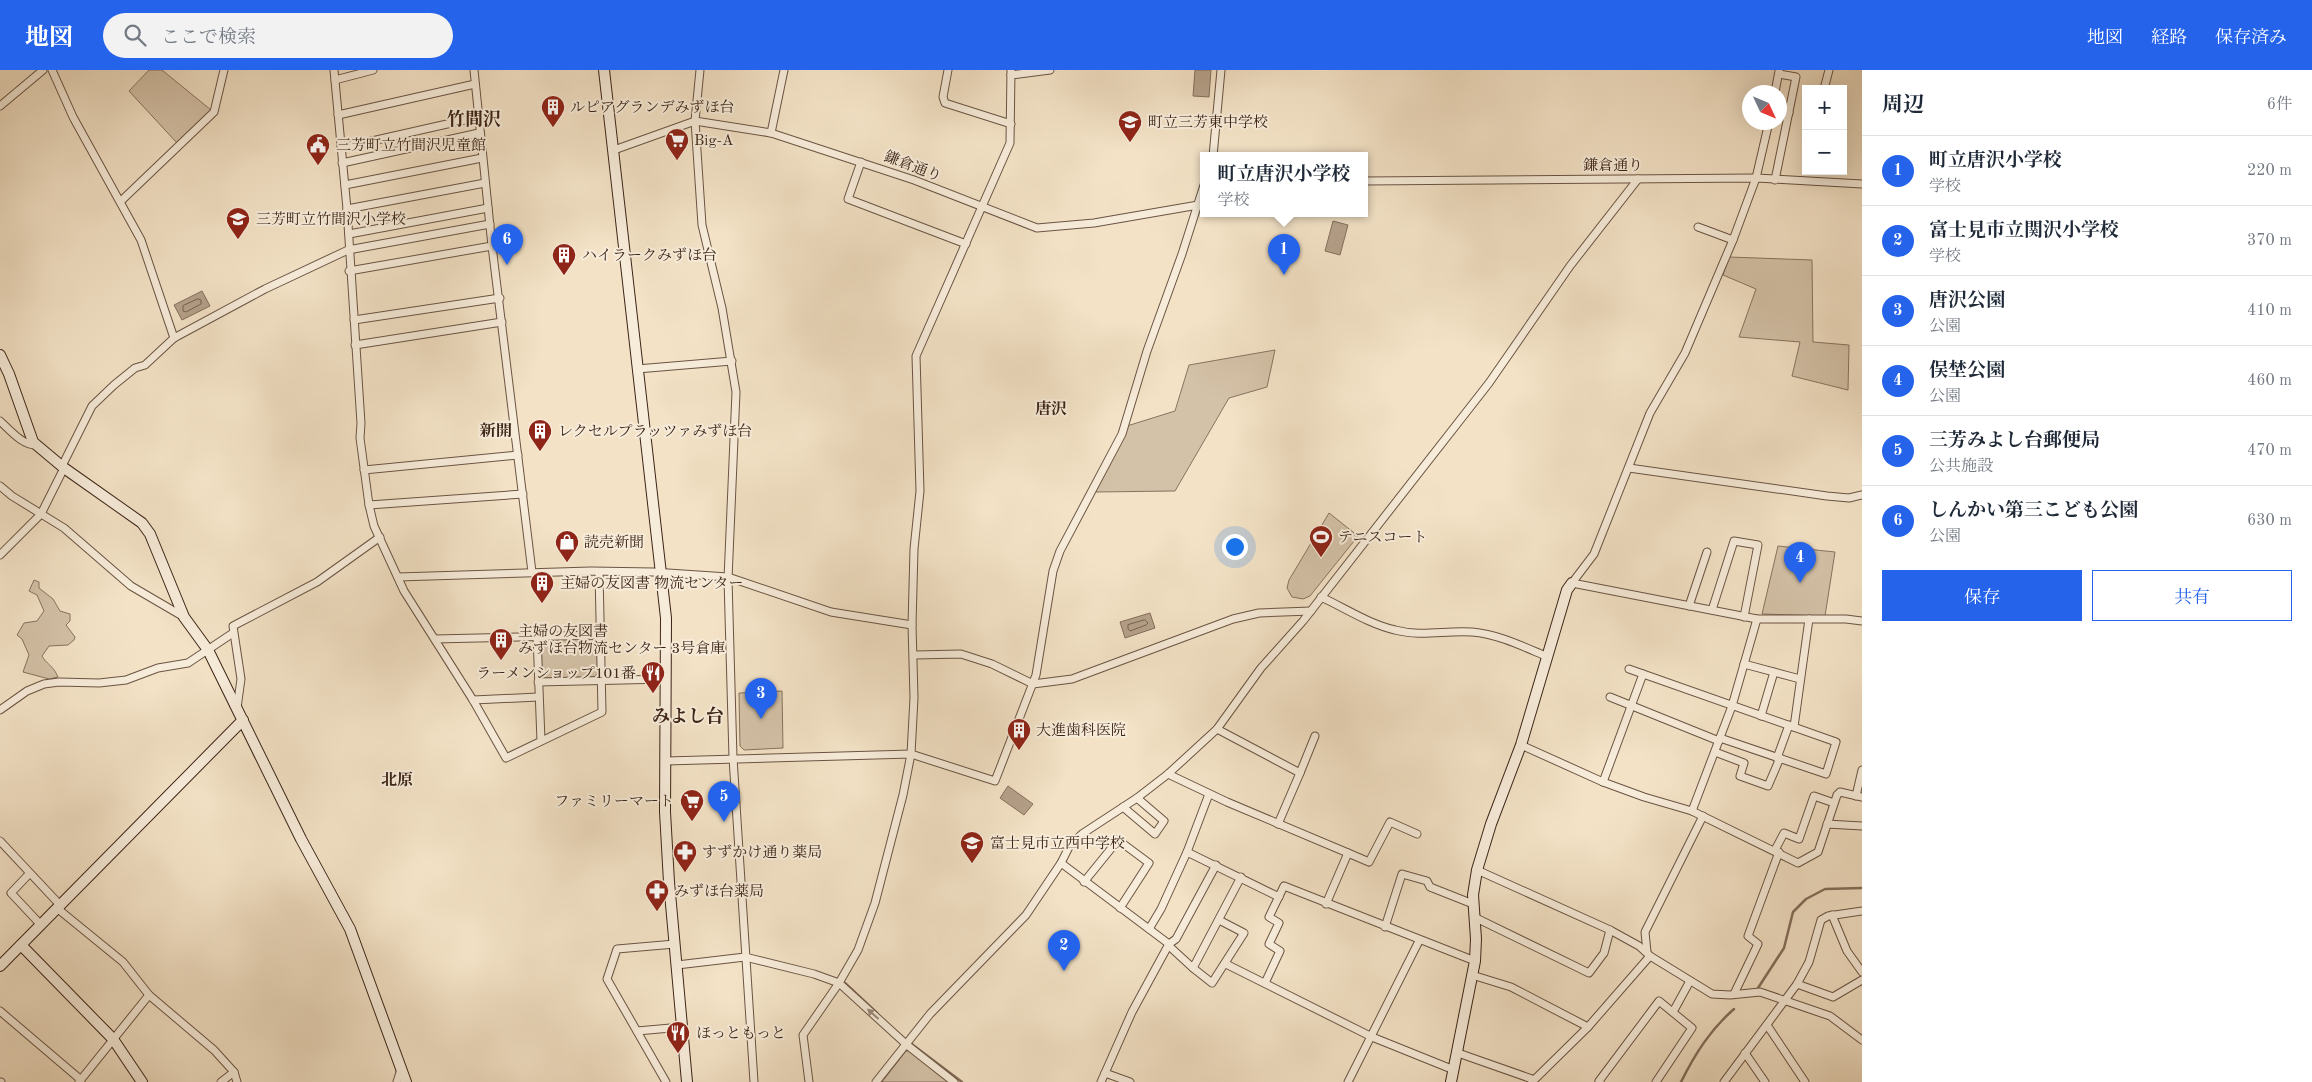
<!DOCTYPE html>
<html lang="ja">
<meta charset="utf-8">
<style>
body{margin:0;font-family:"Old Standard TT","Noto Serif JP",serif;background:#f2f2f3;color:#1f2937}
.controls{position:absolute;right:15px;top:15px;display:grid;overflow:hidden;border-radius:0px;box-shadow:0 5px 20px #0002}
.controls button{width:45px;height:45px;display:grid;place-items:center;padding:0;border:0;border-bottom:1px solid #e0e1e3;background:#fff;color:#1f2937;font:25px sans-serif}
.compass{position:absolute;left:1742px;top:15px;width:45px;height:45px;border-radius:50%;background:#fff;box-shadow:0 5px 20px #0002;rotate:134deg}
.you{position:absolute;left:1234px;top:476px;width:18px;height:18px;margin:-12px;border:4px solid #fff;border-radius:50%;background:#1a73e8;box-shadow:0 0 0 8px #1a73e833}
.badge{display:grid;place-items:center;width:32px;height:32px;border-radius:50%;background:#2563eb;color:#fff;font-size:16px;font-weight:700}
.pin{position:absolute;translate:-50% -41px;filter:drop-shadow(0 1px 2px #0008)}
.pin::after{content:'';position:absolute;top:26px;width:18px;height:15px;background:inherit;clip-path:polygon(0 0,100% 0,50% 100%)}
.popup{position:absolute;left:1200px;top:82px;width:168px;height:65px;box-sizing:border-box;display:grid;place-content:center;border-radius:0px;background:#fff;filter:drop-shadow(0 1px 4px #0005);font-size:16px;white-space:nowrap;color:#747a83}
.popup b{font-size:19px;color:#1f2937}
.popup::after{content:'';position:absolute;left:50%;top:100%;margin-left:-10px;border:10px solid transparent;border-top-color:#fff}
.list{margin:0;padding:0;list-style:none}
h2{display:flex;justify-content:space-between;align-items:center;height:65px;margin:0;padding:0 20px;font-size:21px}
h2 small{font-size:16px;font-weight:400;color:#747a83}
.list li{display:grid;grid-template-columns:32px 1fr auto;gap:15px;align-items:center;box-sizing:border-box;height:70px;padding:0 20px;border-top:1px solid #e0e1e3}
.list b{display:block;font-size:19px;white-space:nowrap}
.list p{margin:0;font-size:16px;white-space:nowrap;color:#747a83}
.list em{font-size:16px;font-style:normal;color:#747a83}
.actions{display:flex;gap:10px;padding:15px 20px}
.actions a{flex:1;padding:11px 0;border:1px solid #2563eb;border-radius:0px;text-align:center;font-size:18px;color:#2563eb}
.actions .main{background:#2563eb;color:#fff}
.icon{flex:none;width:28px;height:28px;fill:none;stroke:currentColor;stroke-width:2;stroke-linecap:round;stroke-linejoin:round}
.map{position:relative;flex:none;width:1862px;height:1012px;overflow:hidden}
header{display:flex;align-items:center;gap:30px;box-sizing:border-box;height:70px;padding:0 25px;background:#2563eb;color:#fff}
header strong{font-size:24px}
nav{display:flex;gap:28px;margin-inline-start:auto;font-size:18px}
.search{width:350px;height:45px;background:#f2f2f3;display:flex;align-items:center;gap:12px;box-sizing:border-box;padding:0 18px;border-radius:28px;color:#747a83;font-size:19px}
main{display:flex}
aside{flex:1;background:#fff}
.map>svg:first-child{display:block}
</style>
<header>
<strong>地図</strong>
<div class="search"><svg class="icon" aria-label="search" viewBox="0 0 24 24"><circle cx="10" cy="10" r="6"/><path d="M15 15l6 6"/></svg>ここで検索</div>
<nav><a>地図</a><a>経路</a><a>保存済み</a></nav>
</header>
<main>
<div class="map">
<svg width="1862" height="1012" viewBox="0 0 1862 1012">
<rect width="100%" height="100%" fill="#f3e2c6"/>
<filter id="stains"><feTurbulence type="fractalNoise" baseFrequency=".004" numOctaves="4"/><feColorMatrix values="0 0 0 0 .2 0 0 0 0 .09 0 0 0 0 .02 0 0 0 .5 -.17"/></filter>
<radialGradient id="worn" r=".72"><stop offset=".6" stop-color="#630" stop-opacity="0"/><stop offset="1" stop-color="#630" stop-opacity=".3"/></radialGradient>
<g fill="#d4c2a8" stroke="#887360">
<path d="M149,0H162L211,40L177,73L129,21Z"/>
<path d="M1729,187L1812,190L1813,272L1849,275L1848,320L1792,306L1800,272L1739,267L1756,219L1723,205Z"/>
<path d="M1275,280L1267,317L1229,328L1175,421L1095,422L1127,356L1175,341L1189,295Z"/>
<path d="M1329,443L1358,466L1310,526L1303,529L1292,527L1287,518L1289,510Z"/>
<path d="M1778,476L1835,482L1825,546L1762,544Z"/>
<path d="M34,510L39,512V518L53,529L60,541L70,544V551L66,555L75,567L74,570L68,575L49,576L42,586C46,594 53,595 58,607L49,609L23,602L29,585L22,569L17,565L24,553L37,551L44,541L37,525L29,521Z"/>
<path d="M594,569L597,572L598,603L594,607L544,608L541,606L540,573L543,570Z"/>
<path d="M782,621L783,678L744,680L740,676L739,623Z"/>
<path d="M906,981H910L950,1012H882Z"/>
</g>
<g fill="#b5a18a" stroke="#856f5c">
<path d="M1195,0H1211L1209,27L1193,26Z"/>
<path d="M1333,151L1348,155L1340,185L1325,181Z"/>
<path d="M202,221L210,236L182,250L174,235Z"/>
<path d="M1150,543L1155,558L1125,568L1120,552Z"/>
<path d="M1008,716L1033,734L1024,745L1000,728Z"/>
</g>
<g fill="none" stroke-linecap="round" stroke-linejoin="round">
<g stroke="#786250" stroke-width="1">
<path d="M198,229L201,230V234L186,242L183,241V236Z"/>
<path d="M1145,550L1148,553L1146,555L1130,561L1128,559V555Z"/>
</g>
<g stroke="#856f5c" stroke-width="2.5">
<path d="M845,913L877,943"/>
<path d="M1758,918L1784,878L1793,842L1806,829L1825,819L1862,818"/>
<path d="M909,972L962,1012"/>
<path d="M1681,1012C1695,984 1710,960 1734,939"/>
</g>
<g stroke="#6a5443" stroke-width="9">
<g id="street">
<path d="M52,0L73,47L141,170L174,268"/>
<path d="M334,0L347,139L361,353L360,368L369,435L374,456L404,521L473,630L506,688L602,642L599,502"/>
<path d="M474,0L492,176L532,502"/>
<path d="M700,0L695,51L702,155L722,238L736,322L728,509L733,688L754,1012"/>
<path d="M948,0L943,27L945,33L1011,54"/>
<path d="M1011,5L1050,0"/>
<path d="M335,10L373,0"/>
<path d="M1824,19L1829,0"/>
<path d="M1775,22L1779,1"/>
<path d="M0,36L43,0"/>
<path d="M1780,41L1789,43"/>
<path d="M338,45L475,14"/>
<path d="M1769,52L1756,108L1733,170L1685,283L1650,343L1594,484L1572,513L1757,549H1846L1862,551"/>
<path d="M771,63L784,0"/>
<path d="M341,78L478,47"/>
<path d="M614,80L695,51L771,63L914,110L1037,158L1094,153L1204,134"/>
<path d="M1213,86L1221,0"/>
<path d="M861,92L848,129L966,174"/>
<path d="M342,93L479,63"/>
<path d="M1775,110L1796,7L1779,4"/>
<path d="M1364,111L1756,108L1862,114"/>
<path d="M345,115L482,88"/>
<path d="M121,131L214,42L224,0"/>
<path d="M347,139L485,113"/>
<path d="M1698,157L1733,170"/>
<path d="M349,164L488,138"/>
<path d="M349,201L492,176"/>
<path d="M354,250L500,228"/>
<path d="M355,275L502,252"/>
<path d="M637,299L732,291"/>
<path d="M0,351C10,360 22,375 36,375"/>
<path d="M62,396L92,336L114,315L135,298L145,295L174,268L265,219L348,180L490,154"/>
<path d="M1629,398L1827,426L1849,428L1862,425"/>
<path d="M364,400L518,385"/>
<path d="M0,416L12,426L64,458L131,516L184,547"/>
<path d="M369,435L523,424"/>
<path d="M0,485L41,444L64,398"/>
<path d="M398,507L591,501L653,502L728,507L831,542L912,555"/>
<path d="M1321,527C1345,538 1369,554 1395,560C1421,567 1446,560 1472,562C1498,564 1524,577 1548,587"/>
<path d="M1689,536L1707,482"/>
<path d="M1712,540L1734,471L1758,475L1744,547"/>
<path d="M537,566L541,671"/>
<path d="M435,569L600,565"/>
<path d="M915,585L961,584L992,594L1033,614L1072,609L1233,549L1259,543L1311,541"/>
<path d="M1744,594L1800,609"/>
<path d="M1629,599L1836,672L1826,704L1720,668"/>
<path d="M538,612L666,609"/>
<path d="M1610,627L1719,671"/>
<path d="M473,630L538,627"/>
<path d="M237,638L241,609L233,556L317,512L380,467"/>
<path d="M0,640L27,621L44,614L59,612L99,613L126,610L158,598L188,593L233,563"/>
<path d="M1761,646L1774,602"/>
<path d="M1794,657L1809,549"/>
<path d="M1217,659L1300,703L1278,754"/>
<path d="M1521,675L1603,712L1644,727L1692,741L1798,793L1818,782L1837,725L1840,722L1862,727"/>
<path d="M1715,682L1744,693L1740,706L1768,716L1780,688"/>
<path d="M1777,688L1789,655"/>
<path d="M666,691L911,684L995,711L1036,605L1053,501L1060,481L1122,364L1147,281L1182,184L1204,115"/>
<path d="M1300,703L1315,666"/>
<path d="M1168,704L1227,732L1348,783L1326,834"/>
<path d="M1603,712L1643,604"/>
<path d="M1856,726L1862,700"/>
<path d="M1123,737L1155,764L1164,751L1137,728"/>
<path d="M1692,741L1732,636L1757,549"/>
<path d="M1827,754L1862,756"/>
<path d="M0,771L61,836"/>
<path d="M1775,780L1784,763L1799,769L1814,726L1834,733"/>
<path d="M1187,782L1209,724"/>
<path d="M1348,783L1369,792L1390,752L1417,764"/>
<path d="M1061,793L1169,874L1132,942L1101,1012"/>
<path d="M1477,800L1610,860L1639,876L1650,886L1712,924L1730,925L1760,922L1830,946L1862,970"/>
<path d="M29,804L11,823L41,855"/>
<path d="M1084,812L1118,770L1149,793L1120,838"/>
<path d="M58,839L123,892L149,925L214,980L234,1002L237,1012"/>
<path d="M1832,845L1847,881L1862,902"/>
<path d="M1474,847L1589,903L1604,883L1610,860"/>
<path d="M1385,857L1402,804L1427,811L1430,817L1473,834"/>
<path d="M1149,859L1161,839L1187,782L1279,827"/>
<path d="M1169,874L1176,869L1216,795"/>
<path d="M1169,876L1193,898L1241,807"/>
<path d="M1647,882L1645,862L1703,746"/>
<path d="M1226,894L1372,967L1454,1000"/>
<path d="M677,895L745,887L814,904L839,913L907,975L954,1012"/>
<path d="M1193,898L1212,913L1244,863L1219,850"/>
<path d="M1472,905L1511,917L1588,957L1650,886"/>
<path d="M1265,913L1280,881L1269,874L1279,853L1269,847L1284,816L1475,891"/>
<path d="M1797,914L1833,927L1862,910"/>
<path d="M1734,924L1758,874L1748,866L1779,782"/>
<path d="M0,941L81,1010"/>
<path d="M1673,942L1690,911"/>
<path d="M1767,955L1805,1012"/>
<path d="M637,961L682,957"/>
<path d="M1458,983L1532,1009"/>
<path d="M1745,983L1765,1012"/>
<path d="M1105,1003L1130,1012"/>
<path d="M0,1012H1"/>
<path d="M79,1012L149,925"/>
<path d="M221,1012L234,1002"/>
<path d="M397,1012L401,999"/>
<path d="M666,1012L607,909L617,879L675,874"/>
<path d="M809,1012L803,965L839,913L858,880L875,833L903,725L911,684L914,628L912,555L914,479L920,421L916,286L1010,73L1011,0"/>
<path d="M876,1012L930,944L1026,845L1061,793L1070,775L1082,764L1137,728L1168,704L1217,659L1261,598L1303,551L1489,313L1570,196L1638,109"/>
<path d="M1348,1012L1419,871"/>
<path d="M1532,1012L1588,957"/>
<path d="M1600,1012L1599,1011L1659,931L1692,958L1656,1012"/>
<path d="M1724,1012L1797,914L1809,892L1821,850L1828,846L1862,841"/>
</g>
</g>
<g stroke="#3c2417" stroke-width="12">
<g id="secondary">
<path d="M604,0L666,548L665,742L669,812L687,1012"/>
<path d="M0,285L9,304L33,372L64,398L142,453L150,464L184,547L208,580L301,769L350,859L406,1012"/>
<path d="M21,875L113,969L142,1012"/>
<path d="M0,896L243,650"/>
<path d="M1451,1012L1475,891L1476,869L1473,825L1477,800L1491,754L1521,675L1567,520L1572,513"/>
</g>
</g>
<use href="#street" stroke="#f7ecda" stroke-width="7"/>
<use href="#secondary" stroke="#f7ecda" stroke-width="10"/>
</g>
<defs><path id="oneway-solid" d="M-6-.8H1V-3.2L6.5 0L1 3.2V.8H-6Z" transform="scale(1.25)"/></defs>
<use fill="#9a8878" href="#oneway-solid" transform="translate(873 944) rotate(-138)"/>
<defs>
<g id="building-pin" transform="scale(1.25)"><path d="M0 17L-7.5 6A9.5 9.5 0 1 1 7.5 6Z" fill="#8f2418" stroke="#f7ecda"/><path d="M-4-6H4V6H1V3H-1V6H-4ZM-2.5-4.3h1.7v1.8h-1.7ZM.8-4.3h1.7v1.8H.8ZM-2.5-1h1.7V.8h-1.7ZM.8-1h1.7V.8H.8Z" fill="#fff"/></g>
<g id="school-pin" transform="scale(1.25)"><path d="M0 17L-7.5 6A9.5 9.5 0 1 1 7.5 6Z" fill="#8f2418" stroke="#f7ecda"/><path d="M0-5L7-2L0 1L-7-2ZM-4 1L0 2.5L4 1V4Q0 6-4 4Z" fill="#fff"/></g>
<g id="supermarket-pin" transform="scale(1.25)"><path d="M0 17L-7.5 6A9.5 9.5 0 1 1 7.5 6Z" fill="#8f2418" stroke="#f7ecda"/><path d="M-6-5.5h2.5l.6 2H6L4.5 2H-2.5L-4.4-4H-6ZM-1.5 3.2a1.3 1.3 0 1 0 .1 0ZM3 3.2a1.3 1.3 0 1 0 .1 0Z" fill="#fff"/></g>
<g id="civic-pin" transform="scale(1.25)"><path d="M0 17L-7.5 6A9.5 9.5 0 1 1 7.5 6Z" fill="#8f2418" stroke="#f7ecda"/><path d="M-.6-6.5H3V-4.5H.6V-3L4-1V1h2V6H-6V1h2V-1L-.6-3ZM-1.2 2.5V6h2.4V2.5Z" fill="#fff"/></g>
<g id="stadium-pin" transform="scale(1.25)"><path d="M0 17L-7.5 6A9.5 9.5 0 1 1 7.5 6Z" fill="#8f2418" stroke="#f7ecda"/><path d="M0-5a6.5 5 0 1 0 0 10a6.5 5 0 1 0 0-10ZM-3.5-1.8h7v3.6h-7Z" fill="#fff"/></g>
<g id="shop-pin" transform="scale(1.25)"><path d="M0 17L-7.5 6A9.5 9.5 0 1 1 7.5 6Z" fill="#8f2418" stroke="#f7ecda"/><path d="M-5-2.5h2.3a2.7 3.5 0 0 1 5.4 0H5L5.5 6h-11ZM-1.5-2.5h3a1.5 2.3 0 0 0-3 0Z" fill="#fff"/></g>
<g id="restaurant-pin" transform="scale(1.25)"><path d="M0 17L-7.5 6A9.5 9.5 0 1 1 7.5 6Z" fill="#8f2418" stroke="#f7ecda"/><path d="M-5-6h1v4h1v-4h1v4h1v-4h1v5L-1.5 .5V6h-2V.5L-5-1ZM5-6V6H3V1.5H1.5Q1.5-4 5-6Z" fill="#fff"/></g>
<g id="pharmacy-pin" transform="scale(1.25)"><path d="M0 17L-7.5 6A9.5 9.5 0 1 1 7.5 6Z" fill="#8f2418" stroke="#f7ecda"/><path d="M-2-6h4v4h4v4h-4v4h-4v-4h-4v-4h4Z" fill="#fff"/></g>
</defs>
<g fill-rule="evenodd">
<use href="#building-pin" x="553" y="37"/>
<use href="#school-pin" x="1130" y="52"/>
<use href="#supermarket-pin" x="677" y="70"/>
<use href="#civic-pin" x="318" y="75"/>
<use href="#school-pin" x="238" y="149"/>
<use href="#building-pin" x="564" y="185"/>
<use href="#building-pin" x="540" y="361"/>
<use href="#stadium-pin" x="1321" y="467"/>
<use href="#shop-pin" x="567" y="472"/>
<use href="#building-pin" x="542" y="513"/>
<use href="#building-pin" x="501" y="570"/>
<use href="#restaurant-pin" x="653" y="603"/>
<use href="#building-pin" x="1019" y="660"/>
<use href="#supermarket-pin" x="692" y="731"/>
<use href="#school-pin" x="972" y="773"/>
<use href="#pharmacy-pin" x="685" y="782"/>
<use href="#pharmacy-pin" x="657" y="821"/>
<use href="#restaurant-pin" x="678" y="963"/>
</g>
<g text-anchor="middle" stroke-width="4" stroke-linejoin="round" paint-order="stroke">
<g font-size="15" fill="#3c2417" stroke="#f7ecda" text-anchor="start">
<text x="570" y="42">ルピアグランデみずほ台</text>
<text x="1148" y="57">町立三芳東中学校</text>
<text x="694" y="75">Big-A</text>
<text x="336" y="80">三芳町立竹間沢児童館</text>
<text x="256" y="154">三芳町立竹間沢小学校</text>
<text x="582" y="190">ハイラークみずほ台</text>
<text x="558" y="366">レクセルプラッツァみずほ台</text>
<text x="1338" y="472">テニスコート</text>
<text x="584" y="477">読売新聞</text>
<text x="560" y="518">主婦の友図書 物流センター</text>
<text x="518" y="566">主婦の友図書<tspan x="518" dy="17">みずほ台物流センター 3号倉庫</tspan></text>
<text x="636" y="608" text-anchor="end">ラーメンショップ101番</text>
<text x="1036" y="665">大進歯科医院</text>
<text x="674" y="736" text-anchor="end">ファミリーマート</text>
<text x="990" y="778">富士見市立西中学校</text>
<text x="702" y="787">すずかけ通り薬局</text>
<text x="674" y="826">みずほ台薬局</text>
<text x="696" y="968">ほっともっと</text>
</g>
<g font-size="15" fill="#3c2417" stroke="#f7ecda">
<text x="1613" y="100">鎌倉通り</text>
<text transform="translate(913 96) rotate(21)" y="5">鎌倉通り</text>
</g>
<g font-size="16" font-weight="bold" fill="#3c2417" stroke="#f7ecda">
<text x="1051" y="344">唐沢</text>
<text x="496" y="366">新開</text>
<text x="397" y="715">北原</text>
</g>
<g font-size="18" font-weight="bold" fill="#3c2417" stroke="#f7ecda">
<text x="474" y="55">竹間沢</text>
<text x="688" y="652">みよし台</text>
</g>
</g>
<rect width="100%" height="100%" filter="url(#stains)"/>
<rect width="100%" height="100%" fill="url(#worn)"/>
</svg>
<div class="controls">
<button>+</button>
<button>−</button>
</div>
<svg class="compass" viewBox="-18 -18 36 36"><path d="M0-13l5 13h-10z" fill="#e53935"/><path d="M0 13l5-13h-10z" fill="#747a83"/></svg>
<div class="you"></div>
<div class="pin badge" style="left:1284px;top:205px">1</div>
<div class="popup"><b>町立唐沢小学校</b>学校</div>
<div class="pin badge" style="left:1064px;top:901px">2</div>
<div class="pin badge" style="left:761px;top:649px">3</div>
<div class="pin badge" style="left:1800px;top:513px">4</div>
<div class="pin badge" style="left:724px;top:752px">5</div>
<div class="pin badge" style="left:507px;top:195px">6</div>
</div>
<aside>
<h2>周辺<small>6件</small></h2>
<ul class="list">
<li><span class="badge">1</span><div><b>町立唐沢小学校</b><p>学校</p></div><em>220 m</em></li>
<li><span class="badge">2</span><div><b>富士見市立関沢小学校</b><p>学校</p></div><em>370 m</em></li>
<li><span class="badge">3</span><div><b>唐沢公園</b><p>公園</p></div><em>410 m</em></li>
<li><span class="badge">4</span><div><b>俣埜公園</b><p>公園</p></div><em>460 m</em></li>
<li><span class="badge">5</span><div><b>三芳みよし台郵便局</b><p>公共施設</p></div><em>470 m</em></li>
<li><span class="badge">6</span><div><b>しんかい第三こども公園</b><p>公園</p></div><em>630 m</em></li>
</ul>
<div class="actions"><a class="main">保存</a><a>共有</a></div>
</aside>
</main>
